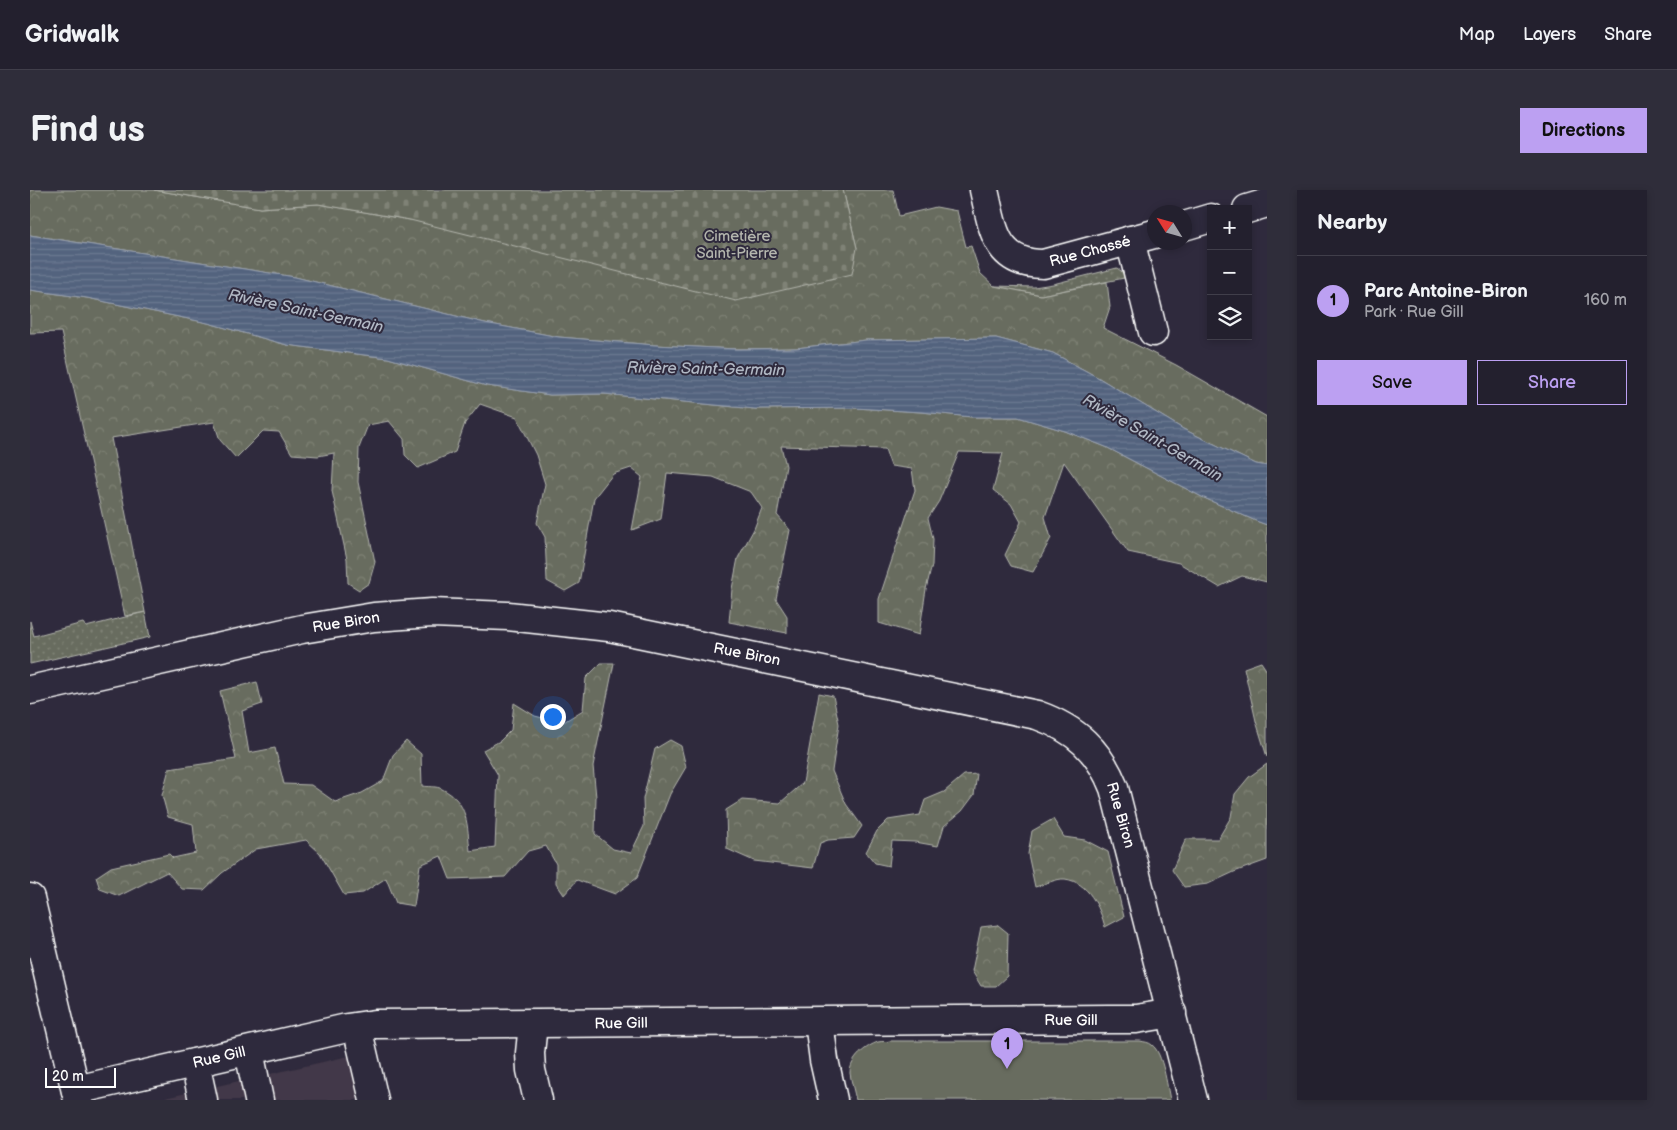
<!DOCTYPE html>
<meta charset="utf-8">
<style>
body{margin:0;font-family:"Balsamiq Sans",sans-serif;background:#2f2d3a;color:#f1f3f6}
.controls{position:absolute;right:15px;top:15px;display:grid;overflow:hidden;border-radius:0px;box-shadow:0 2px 8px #0003}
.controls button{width:45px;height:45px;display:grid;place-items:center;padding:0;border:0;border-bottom:1px solid #403e4a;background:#23202e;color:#f1f3f6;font:25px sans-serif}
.compass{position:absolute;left:1117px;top:15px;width:45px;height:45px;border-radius:50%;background:#23202e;box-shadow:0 2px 8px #0003;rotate:307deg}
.scale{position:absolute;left:15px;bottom:12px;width:71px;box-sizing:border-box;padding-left:5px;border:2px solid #fff;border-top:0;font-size:14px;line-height:18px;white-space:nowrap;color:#fff;-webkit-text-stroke:4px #2f2a3d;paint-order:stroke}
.you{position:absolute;left:522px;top:526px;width:18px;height:18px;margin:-12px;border:4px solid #fff;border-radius:50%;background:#1a73e8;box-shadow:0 0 0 8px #1a73e833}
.badge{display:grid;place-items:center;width:32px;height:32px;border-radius:50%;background:#bca0f2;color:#111;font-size:16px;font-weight:700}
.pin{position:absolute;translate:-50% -41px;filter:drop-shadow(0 1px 2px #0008)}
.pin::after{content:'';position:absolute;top:26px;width:18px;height:15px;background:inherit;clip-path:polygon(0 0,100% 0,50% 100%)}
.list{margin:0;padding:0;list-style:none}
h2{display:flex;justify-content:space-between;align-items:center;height:65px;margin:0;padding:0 20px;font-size:21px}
h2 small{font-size:16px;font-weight:400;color:#a3a3aa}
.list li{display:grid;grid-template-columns:32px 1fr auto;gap:15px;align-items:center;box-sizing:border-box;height:90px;padding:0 20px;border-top:1px solid #403e4a}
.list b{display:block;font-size:19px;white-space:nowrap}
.list p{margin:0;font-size:16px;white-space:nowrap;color:#a3a3aa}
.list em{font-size:16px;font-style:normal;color:#a3a3aa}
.actions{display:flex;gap:10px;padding:15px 20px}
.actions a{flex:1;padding:11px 0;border:1px solid #bca0f2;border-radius:0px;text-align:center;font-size:18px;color:#bca0f2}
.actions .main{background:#bca0f2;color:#111}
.icon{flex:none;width:28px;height:28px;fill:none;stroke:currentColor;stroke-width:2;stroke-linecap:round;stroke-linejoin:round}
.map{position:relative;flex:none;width:1237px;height:910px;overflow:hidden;border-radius:0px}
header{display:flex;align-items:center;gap:30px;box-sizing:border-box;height:70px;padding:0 25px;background:#23202e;border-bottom:1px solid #403e4a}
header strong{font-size:24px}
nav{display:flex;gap:28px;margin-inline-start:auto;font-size:18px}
.intro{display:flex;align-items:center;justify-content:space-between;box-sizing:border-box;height:120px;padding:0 30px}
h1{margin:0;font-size:35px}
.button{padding:12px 22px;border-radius:0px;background:#bca0f2;color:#111;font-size:18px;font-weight:700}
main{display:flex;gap:30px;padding:0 30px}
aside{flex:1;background:#23202e;border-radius:0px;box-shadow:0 2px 8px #0003}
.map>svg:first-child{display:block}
</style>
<header>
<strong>Gridwalk</strong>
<nav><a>Map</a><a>Layers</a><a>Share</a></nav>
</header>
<div class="intro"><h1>Find us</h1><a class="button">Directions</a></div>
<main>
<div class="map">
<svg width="1237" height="910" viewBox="0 0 1237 910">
<defs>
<pattern id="grass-dots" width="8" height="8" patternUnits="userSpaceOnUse" patternTransform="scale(1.25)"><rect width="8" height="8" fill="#686c5e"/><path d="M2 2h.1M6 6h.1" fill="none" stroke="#7f8276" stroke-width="1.8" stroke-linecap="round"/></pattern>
<pattern id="forest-crowns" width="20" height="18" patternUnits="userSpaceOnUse" patternTransform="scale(1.25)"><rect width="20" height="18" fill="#686c5e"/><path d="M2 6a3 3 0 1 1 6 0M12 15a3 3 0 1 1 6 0" fill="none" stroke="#7f8276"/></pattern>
<pattern id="cemetery-stones" width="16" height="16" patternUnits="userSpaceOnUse" patternTransform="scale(1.25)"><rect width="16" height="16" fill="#686c5e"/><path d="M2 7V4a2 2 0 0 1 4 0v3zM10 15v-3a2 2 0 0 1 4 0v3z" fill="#7f8276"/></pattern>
<pattern id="water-rules" width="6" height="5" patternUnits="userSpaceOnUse" patternTransform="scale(1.25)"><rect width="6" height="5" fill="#53637e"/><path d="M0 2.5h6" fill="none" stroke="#6d7a91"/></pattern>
</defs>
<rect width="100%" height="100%" fill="#2f2a3d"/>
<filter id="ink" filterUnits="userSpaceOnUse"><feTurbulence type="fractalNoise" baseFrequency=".02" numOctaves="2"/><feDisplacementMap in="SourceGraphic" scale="10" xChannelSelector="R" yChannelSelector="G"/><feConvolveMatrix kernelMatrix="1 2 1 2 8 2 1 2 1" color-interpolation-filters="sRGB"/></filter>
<g filter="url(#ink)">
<path fill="#423848" d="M346,862L358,910H126L319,866Z"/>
<g fill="url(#grass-dots)" stroke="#b4b6ae">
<path d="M1087,78L1099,87L1011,105L964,96L1004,97L1023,94Z"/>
<path d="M115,422L120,447L0,474V431L4,446L53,433L56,437Z"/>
</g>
<g fill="url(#forest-crowns)" stroke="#b4b6ae">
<path d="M0,0H124L230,18L289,14L380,30L827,58L813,0H863L869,26L906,17L927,21L936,57L941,56L950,83L964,96L1011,105L1077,92L1080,117L1073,138L1146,175L1237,227V276L1226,274L1153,239L1069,188L1023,163L966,148L836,150L766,158L707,159L625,155L529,147L455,133L265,87L0,45Z"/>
<path d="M0,100L57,108L178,133L257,155L358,168L457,196L520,205L574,204L725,219L825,218L891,222L942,227H988L1035,241L1076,257L1172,307L1226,331L1237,335V392L1212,386L1189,397L1149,373L1098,362L1034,272L1015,327L1021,348L1003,382L981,376L975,365L991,332L981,314L963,300L973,263L929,262L909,311L898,328L903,349L902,375L896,399L889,445L849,433V409L885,300L882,279L861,276L855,259L751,256L756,276L747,325L760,340L746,409L757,426V443L699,432L702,399L708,368L724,339L732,318L721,302L683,287L637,283L631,329L602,340L612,287L601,278L583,284L564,308L549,393L535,401L517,391L515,347L507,333L515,294L506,265L487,227L450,214L435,233L425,262L388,278L375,265L374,249L359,231L338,235L329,258L328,292L345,372L339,393L329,400L318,393L317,369L302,301L304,263L288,266L262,264L249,242L233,241L206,268L190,250L184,232L81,248L115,422L95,426L31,142L0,143Z"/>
<path d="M1231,472L1237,481V567L1226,531L1214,478Z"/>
<path d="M571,473H584L563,576L566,607L565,644L583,659L601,663L614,636L613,609L625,559L640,550L651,556L656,577L640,604L607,688L585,704L547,690L534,705L526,693V674L516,656L498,661L475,687L420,689L411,666L390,675L384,716L366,713L356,688L333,703L314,705L290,663L276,650L226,659L192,683L174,700L152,699L137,682L89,706L70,699L66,687L81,677L139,664L143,668L166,663L163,634L138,627L132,605L139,579L206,569L190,501L227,492L232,514L212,521L219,563L245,558L254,594L281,595L305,612L332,603L353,591L363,565L376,551L391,564L392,596C398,597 407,596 412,599C439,612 437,636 440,661L465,657L468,585L453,560L470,551L481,540L484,513L505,526L532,533L553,520L556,488Z"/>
<path d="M789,503L803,506L809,534L802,581L816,614L832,636L824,648L798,650L790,653L783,678L724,671L697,659L696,620L712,610L750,613L773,593Z"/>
<path d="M1237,574V670L1204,682L1178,694L1154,697L1142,680L1156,649H1188L1201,627L1205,604L1219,587Z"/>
<path d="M947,584L944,605L932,621L914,636L908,656L885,652L862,651L859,676L845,673L836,662L847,641L858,630L890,625L895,610L914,602L934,585Z"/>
<path d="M1023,629L1034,647L1055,650L1078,662L1094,727L1075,737C1070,717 1058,692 1035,689C1027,688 1013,695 1005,697L998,664L1002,641Z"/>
<path d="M968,735L978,743L977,786L966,796H951L942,781L951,737Z"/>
</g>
<path fill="url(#cemetery-stones)" stroke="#b4b6ae" d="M124,0H813L827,58L822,84L706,111L380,30L288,14L230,18Z"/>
<path fill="#686c5e" stroke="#b4b6ae" d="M860,851H1110C1114,852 1119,852 1122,855C1133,863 1137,896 1140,910H826C824,901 821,891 820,883C820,869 836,856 848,852C852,851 857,852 860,851Z"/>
<path fill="url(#water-rules)" stroke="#98a1b2" d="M0,45L265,87L455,133L529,147L625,155L707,159L766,158L836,150L966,148L1023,163L1069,188L1153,239L1226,274L1237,276V335L1226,331L1172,307L1076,257L1035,241L988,227H942L891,222L825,218L725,219L574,204L520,205L457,196L358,168L257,155L178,133L57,108L0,100Z"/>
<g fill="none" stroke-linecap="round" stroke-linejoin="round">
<g stroke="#fff" stroke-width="31">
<g id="minor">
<path d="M954,0C963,38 965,74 1013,74L1124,44"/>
<path d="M1217,19L1237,13"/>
<path d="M1154,36L1181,28"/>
<path d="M1100,50L1123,142"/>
<path d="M0,500L272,439L344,427L402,423L478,426L579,437L1007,525C1046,539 1069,560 1084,598L1163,910"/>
<path d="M789,832L794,870L803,910"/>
<path d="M503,834L500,863L501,880L508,910"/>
<path d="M327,837L344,910"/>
<path d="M219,861L229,910"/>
<path d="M165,873L173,910"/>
<path d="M46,900L317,838L345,834L1079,829H1106L1142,823"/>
</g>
</g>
<g stroke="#fff" stroke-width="31">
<path id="major" d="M0,708L48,910"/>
</g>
<use href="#minor" stroke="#2f2a3d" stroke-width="28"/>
<use href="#major" stroke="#2f2a3d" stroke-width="28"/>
</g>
</g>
<g text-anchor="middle" stroke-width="4" stroke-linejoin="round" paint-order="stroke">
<g font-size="15" fill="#b4b6ae" stroke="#2f2a3d">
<text x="707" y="51">Cimetière<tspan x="707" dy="17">Saint-Pierre</tspan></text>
</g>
<g font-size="15" fill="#fff" stroke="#2f2a3d">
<text transform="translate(1060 61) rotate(-15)" y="5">Rue Chassé</text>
<text transform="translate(316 432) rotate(-9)" y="5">Rue Biron</text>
<text transform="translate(717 464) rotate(11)" y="5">Rue Biron</text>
<text transform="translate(1091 625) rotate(74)" y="5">Rue Biron</text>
<text x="1041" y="835">Rue Gill</text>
<text transform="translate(591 833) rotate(-1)" y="5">Rue Gill</text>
<text transform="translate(189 867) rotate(-13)" y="5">Rue Gill</text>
</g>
<g font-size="16" font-style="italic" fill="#b2b9c5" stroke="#2f2a3d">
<text transform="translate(276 120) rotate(12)" y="6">Rivière Saint-Germain</text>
<text transform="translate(676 178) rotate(1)" y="6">Rivière Saint-Germain</text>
<text transform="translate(1123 247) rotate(30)" y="6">Rivière Saint-Germain</text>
</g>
</g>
</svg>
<div class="controls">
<button>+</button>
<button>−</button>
<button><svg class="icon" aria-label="layers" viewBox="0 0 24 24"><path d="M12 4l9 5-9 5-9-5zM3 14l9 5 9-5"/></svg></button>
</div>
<svg class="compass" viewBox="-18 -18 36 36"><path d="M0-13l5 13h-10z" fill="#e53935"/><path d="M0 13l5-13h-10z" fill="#a3a3aa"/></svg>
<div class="scale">20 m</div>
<div class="you"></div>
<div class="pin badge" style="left:977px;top:879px">1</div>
</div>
<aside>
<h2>Nearby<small></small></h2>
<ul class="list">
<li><span class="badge">1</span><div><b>Parc Antoine-Biron</b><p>Park · Rue Gill</p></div><em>160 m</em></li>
</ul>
<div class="actions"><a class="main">Save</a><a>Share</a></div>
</aside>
</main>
